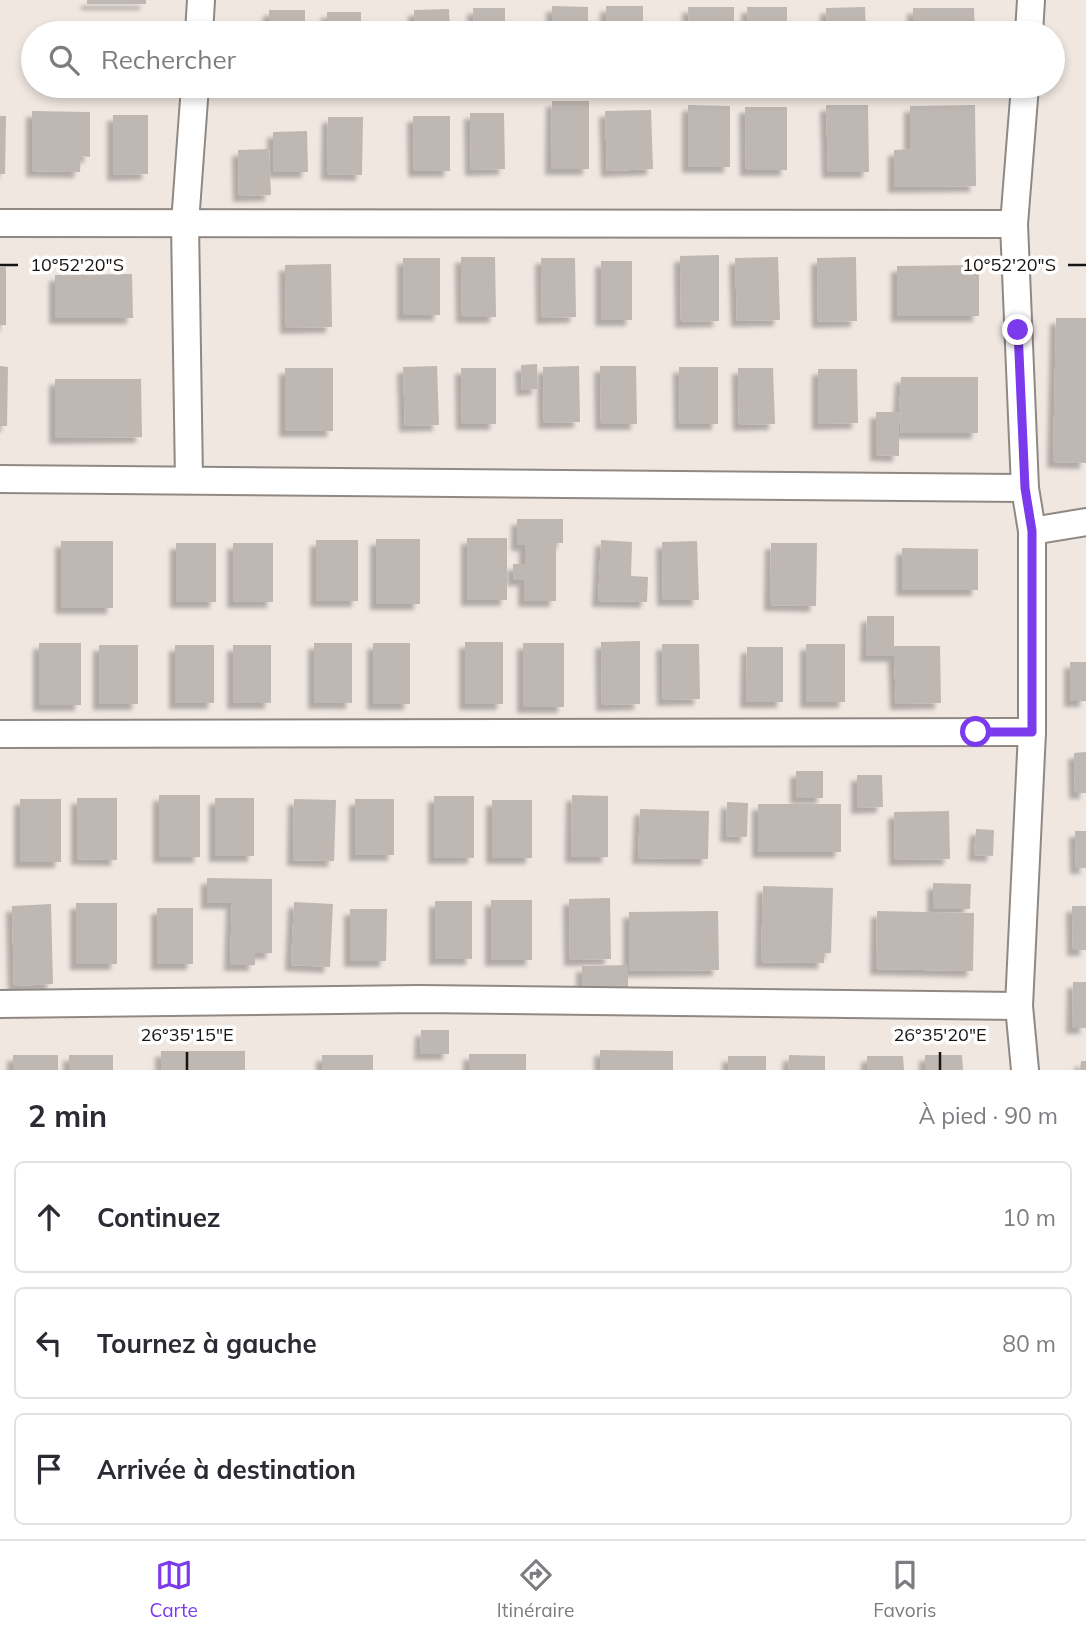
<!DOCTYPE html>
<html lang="fr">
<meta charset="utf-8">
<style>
body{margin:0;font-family:Mulish,sans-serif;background:#f2f2f3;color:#2b2b33}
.stop{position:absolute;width:21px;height:21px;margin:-16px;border:5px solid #7c3aed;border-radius:50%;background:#fff}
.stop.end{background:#7c3aed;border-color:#fff;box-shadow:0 2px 7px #0008}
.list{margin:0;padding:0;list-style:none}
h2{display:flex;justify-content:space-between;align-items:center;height:91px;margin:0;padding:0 28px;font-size:30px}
h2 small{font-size:23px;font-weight:400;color:#7c7c81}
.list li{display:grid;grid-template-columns:46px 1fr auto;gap:21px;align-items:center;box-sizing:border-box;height:112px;margin:0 14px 14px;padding:0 14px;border:2px solid #e1e1e2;border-radius:10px}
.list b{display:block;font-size:26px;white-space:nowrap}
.list em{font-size:23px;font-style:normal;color:#7c7c81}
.icon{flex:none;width:38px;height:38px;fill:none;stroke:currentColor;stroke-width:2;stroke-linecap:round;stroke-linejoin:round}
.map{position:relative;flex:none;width:1086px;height:1070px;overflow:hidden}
.search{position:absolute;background:#fff;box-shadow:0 4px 10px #0003;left:21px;right:21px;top:21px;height:77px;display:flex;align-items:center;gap:18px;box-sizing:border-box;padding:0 24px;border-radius:38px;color:#7c7c81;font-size:26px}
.sheet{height:469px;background:#fff}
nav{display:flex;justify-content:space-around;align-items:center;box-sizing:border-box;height:98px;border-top:2px solid #e1e1e2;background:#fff;font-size:19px;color:#7c7c81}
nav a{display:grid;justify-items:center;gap:4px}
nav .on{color:#7c3aed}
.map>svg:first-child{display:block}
</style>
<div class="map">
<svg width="1086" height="1070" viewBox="0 0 1086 1070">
<defs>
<filter id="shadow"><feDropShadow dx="-6" dy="6" stdDeviation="2" flood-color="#0004"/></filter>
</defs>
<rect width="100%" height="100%" fill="#f0e7e1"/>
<g fill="#bfb7b1" filter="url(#shadow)">
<rect x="87" y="0" width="59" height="4"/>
<path d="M552,6L588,7V33H552Z"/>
<rect x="606" y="6" width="37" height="27"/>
<path d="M688,7H734V33H689Z"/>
<path d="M747,7H787V33H748Z"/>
<path d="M865,7L866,33H827L826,8Z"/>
<path d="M473,8H505V33H474Z"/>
<path d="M913,8H974L975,33H913Z"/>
<path d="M449,9L450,33H414V10Z"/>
<rect x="269" y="10" width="36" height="23"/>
<rect x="327" y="12" width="34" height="21"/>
<rect x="90" y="30" width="59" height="3"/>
<path d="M552,101H589V169H551Z"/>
<path d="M688,105L730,106V167H688Z"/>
<path d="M826,105H868L869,172H828Z"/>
<path d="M975,105L976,186L894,187V150L910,149V106Z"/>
<path d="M745,107H787V170H746Z"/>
<path d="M651,110L653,169L607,171L605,111Z"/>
<path d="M32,111L90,112V157L81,156L80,172L32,171Z"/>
<path d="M470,113H504L505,169L471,170Z"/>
<path d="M113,115H148V174L113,175Z"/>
<path d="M0,116H6L5,174H0Z"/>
<path d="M413,116H450V171H414Z"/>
<path d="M328,117H363L362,175L327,174Z"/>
<path d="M307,131L308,172H273V132Z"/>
<path d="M269,149L271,195L239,196L238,150Z"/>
<path d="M719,255V321L681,322L680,256Z"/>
<path d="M461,257H495L496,317H462Z"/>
<path d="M778,257L780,320L737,321L735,258Z"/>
<path d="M856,257L857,321L818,322L817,258Z"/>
<rect x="403" y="258" width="37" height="57"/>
<path d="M541,258H575L576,317L542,318Z"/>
<rect x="601" y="261" width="31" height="59"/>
<path d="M331,264L332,327L286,328L285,265Z"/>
<path d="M979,265V316H897V266Z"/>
<rect x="0" y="267" width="6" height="58"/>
<path d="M132,274L133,318H55V275Z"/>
<path d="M1056,318H1086V463L1053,462Z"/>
<path d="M537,364L538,389L522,390L521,365Z"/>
<path d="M0,366L8,367L7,426H0Z"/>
<path d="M437,366L439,425L405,426L403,367Z"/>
<path d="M579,366L580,422L544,423L543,367Z"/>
<path d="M600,366H636L637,424H601Z"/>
<path d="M679,367H718V424H680Z"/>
<rect x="285" y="368" width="48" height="63"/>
<path d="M461,368H496V424H462Z"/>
<path d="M738,368H773L775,424L739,425Z"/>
<path d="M818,369H857L858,423L818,424Z"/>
<path d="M901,377H978V433H901L899,415V456L876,455V412H899Z"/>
<path d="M55,379H141L142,437L55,438Z"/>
<path d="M517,519H563V543H556V601H524V580H513V564H525V545H517Z"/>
<rect x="467" y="538" width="40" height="62"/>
<rect x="376" y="539" width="44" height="65"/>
<rect x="316" y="540" width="42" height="61"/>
<path d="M601,540L632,542L631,576L648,577L647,602L598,601Z"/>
<rect x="61" y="541" width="52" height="67"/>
<path d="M697,541L699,600H663L662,542Z"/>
<rect x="176" y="543" width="40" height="59"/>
<rect x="233" y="543" width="40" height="59"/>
<path d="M771,543H817L816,606L770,605Z"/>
<path d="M902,548L978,549V590H902Z"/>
<path d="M867,616H894V646H940L941,703L896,704L894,656H866Z"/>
<path d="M640,641V704L602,705L601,642Z"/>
<rect x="465" y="642" width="38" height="62"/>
<rect x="39" y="643" width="42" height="62"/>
<rect x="314" y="643" width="38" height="60"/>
<rect x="373" y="643" width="37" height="61"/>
<rect x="523" y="643" width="41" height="64"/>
<path d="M662,644H699L700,699L663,700Z"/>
<rect x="806" y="644" width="39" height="58"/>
<rect x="99" y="645" width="39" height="59"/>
<rect x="175" y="645" width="39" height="58"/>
<rect x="233" y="645" width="38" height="58"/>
<path d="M747,647H783V702H746Z"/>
<rect x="1070" y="662" width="16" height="39"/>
<path d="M1086,752V793H1075L1074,753Z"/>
<rect x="796" y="771" width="27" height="27"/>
<path d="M857,775H882L883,807L857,808Z"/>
<rect x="159" y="795" width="41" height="62"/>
<path d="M572,795L608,796V857H571Z"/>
<rect x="434" y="796" width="40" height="62"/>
<path d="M77,798H117V860L77,859Z"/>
<rect x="215" y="798" width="39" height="58"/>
<rect x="20" y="799" width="41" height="63"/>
<path d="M294,799L336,800L334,861L293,860Z"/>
<rect x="355" y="799" width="39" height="56"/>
<rect x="492" y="800" width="40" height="58"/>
<path d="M727,802L748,803L747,837L726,836Z"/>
<rect x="758" y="804" width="83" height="48"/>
<path d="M640,809L709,811L708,859L638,858Z"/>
<path d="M949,811L950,859L895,860L894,812Z"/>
<path d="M976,829L994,830L993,856L974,855Z"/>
<path d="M1075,831H1086V868H1076Z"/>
<path d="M207,878L272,879V953H255V965H230L232,903H207Z"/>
<path d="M933,883L971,884L970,909H933Z"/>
<path d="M763,886L833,888L831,953H824V963L761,962Z"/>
<path d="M610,898L611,959L570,960L569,899Z"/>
<rect x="491" y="900" width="41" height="60"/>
<rect x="435" y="901" width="37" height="58"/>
<path d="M294,902L333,904L330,967L291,965Z"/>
<rect x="76" y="903" width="41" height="61"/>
<path d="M51,904L53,984L14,986L12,906Z"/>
<path d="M1072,906H1086V950H1073Z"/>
<rect x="157" y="908" width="36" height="56"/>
<path d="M350,909H387L386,961H350Z"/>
<path d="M718,911L719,970L629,971V912Z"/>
<path d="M877,911L974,913L973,971L876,969Z"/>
<path d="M628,965V987L582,988V966Z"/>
<path d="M1073,982H1086V1028H1072Z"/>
<path d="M421,1030H449V1054H420Z"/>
<path d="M600,1050L673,1051V1070H600Z"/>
<rect x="161" y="1051" width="84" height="19"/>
<rect x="469" y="1054" width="57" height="16"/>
<rect x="13" y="1055" width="45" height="15"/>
<rect x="69" y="1055" width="44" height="15"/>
<rect x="322" y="1055" width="51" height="15"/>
<path d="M789,1055L825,1056V1070H788Z"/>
<path d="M925,1055H962L963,1070H925Z"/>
<rect x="728" y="1056" width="38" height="14"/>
<path d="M867,1056H903L904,1070H867Z"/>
<path d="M1081,1061H1086V1070H1080Z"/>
</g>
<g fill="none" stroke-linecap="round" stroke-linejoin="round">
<g stroke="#908883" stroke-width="30">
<g id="street">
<path d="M199,33L201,0"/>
<path d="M1029,33L1031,0"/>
<path d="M0,223L1014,224"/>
<path d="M0,479L1025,488"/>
<path d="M189,480L185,223L195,86"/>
<path d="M1032,531L1086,522"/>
<path d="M0,734L1032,732"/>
<path d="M0,1004L419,999L1019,1006"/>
<path d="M1025,1070L1019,1006L1032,732V531L1025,488L1014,224L1025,86"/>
</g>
</g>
<use href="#street" stroke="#fff" stroke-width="26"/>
</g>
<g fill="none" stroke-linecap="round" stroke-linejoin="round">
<path stroke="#7c3aed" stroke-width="9" d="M976,732H1032V531L1025,488L1018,330"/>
</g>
<path fill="none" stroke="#171412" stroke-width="2.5" d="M0,265H18M1068,265H1086M187,1052V1070M940,1052V1070"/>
<g font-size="18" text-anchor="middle" fill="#171412" stroke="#fff" stroke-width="7" stroke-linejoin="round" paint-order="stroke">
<text x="77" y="271">10°52'20"S</text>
<text x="1009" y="271">10°52'20"S</text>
<text x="187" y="1041">26°35'15"E</text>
<text x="940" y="1041">26°35'20"E</text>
</g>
</svg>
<div class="stop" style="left:976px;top:732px"></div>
<div class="stop end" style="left:1018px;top:330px"></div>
<div class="search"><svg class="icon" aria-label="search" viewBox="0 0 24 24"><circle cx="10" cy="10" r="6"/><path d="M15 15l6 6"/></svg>Rechercher</div>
</div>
<section class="sheet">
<h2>2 min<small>À pied · 90 m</small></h2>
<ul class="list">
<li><svg class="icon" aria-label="ahead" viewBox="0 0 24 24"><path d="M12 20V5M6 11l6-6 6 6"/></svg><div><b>Continuez</b></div><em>10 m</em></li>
<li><svg class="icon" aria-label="left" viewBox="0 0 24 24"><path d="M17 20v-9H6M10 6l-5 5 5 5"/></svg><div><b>Tournez à gauche</b></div><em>80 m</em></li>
<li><svg class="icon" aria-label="arrive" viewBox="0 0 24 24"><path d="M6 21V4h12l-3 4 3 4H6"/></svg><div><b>Arrivée à destination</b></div></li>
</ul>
</section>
<nav>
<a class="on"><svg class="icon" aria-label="map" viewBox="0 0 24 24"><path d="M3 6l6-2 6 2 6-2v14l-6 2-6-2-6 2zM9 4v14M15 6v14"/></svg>Carte</a>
<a><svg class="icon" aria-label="directions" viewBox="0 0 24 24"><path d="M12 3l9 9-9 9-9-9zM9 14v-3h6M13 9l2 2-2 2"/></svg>Itinéraire</a>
<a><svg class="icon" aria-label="saved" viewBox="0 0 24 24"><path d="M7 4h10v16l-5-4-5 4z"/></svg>Favoris</a>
</nav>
